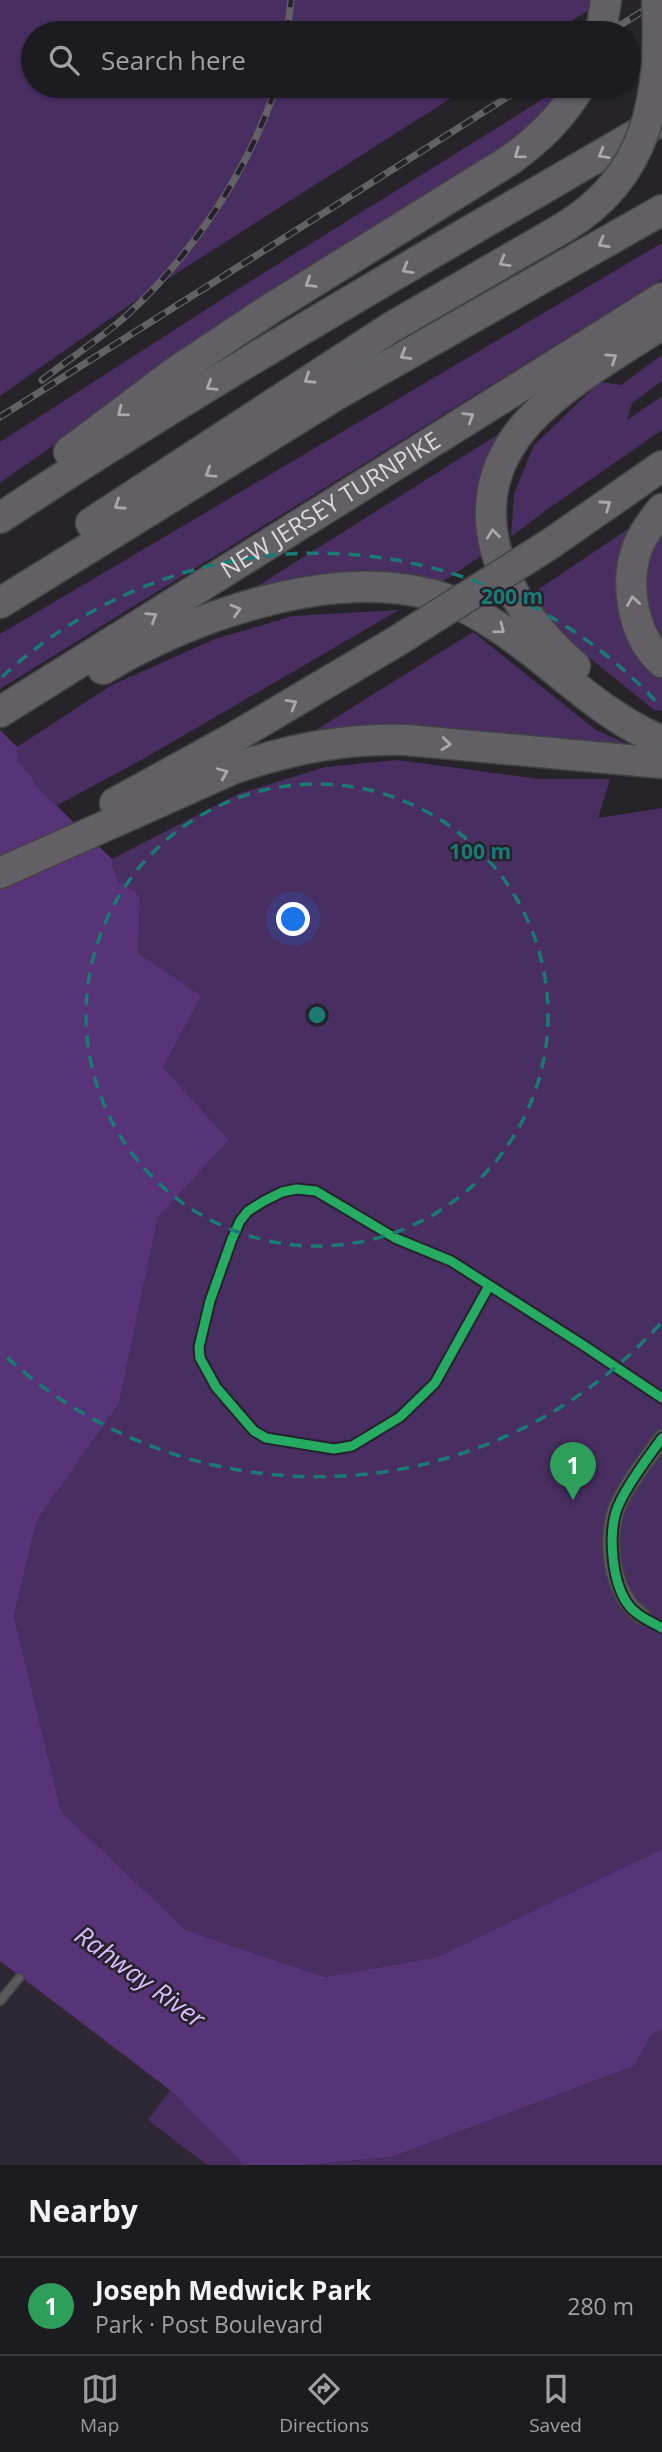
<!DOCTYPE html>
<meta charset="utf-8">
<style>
body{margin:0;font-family:"Open Sans",sans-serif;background:#252428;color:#f1f3f6}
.you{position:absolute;left:294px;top:920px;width:24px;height:24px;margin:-18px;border:5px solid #fff;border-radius:50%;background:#1a73e8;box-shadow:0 0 0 10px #1a73e833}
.badge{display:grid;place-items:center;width:46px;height:46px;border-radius:50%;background:#9c999f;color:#fff;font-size:23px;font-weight:700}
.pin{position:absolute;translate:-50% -58px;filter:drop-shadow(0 2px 4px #0008)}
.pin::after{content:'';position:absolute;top:37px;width:24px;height:21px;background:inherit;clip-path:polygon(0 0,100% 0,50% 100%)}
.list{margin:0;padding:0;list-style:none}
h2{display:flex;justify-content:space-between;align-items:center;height:91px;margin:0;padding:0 28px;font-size:30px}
h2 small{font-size:23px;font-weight:400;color:#a0a1a4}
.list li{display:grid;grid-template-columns:46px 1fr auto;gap:21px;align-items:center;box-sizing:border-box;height:98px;padding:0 28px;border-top:2px solid #3a393d}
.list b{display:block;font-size:26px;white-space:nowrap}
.list p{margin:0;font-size:23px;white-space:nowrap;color:#a0a1a4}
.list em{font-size:23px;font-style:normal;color:#a0a1a4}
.icon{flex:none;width:38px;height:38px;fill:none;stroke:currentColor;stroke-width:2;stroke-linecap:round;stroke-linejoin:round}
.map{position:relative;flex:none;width:662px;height:2165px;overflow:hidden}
.search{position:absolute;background:#1c1b1f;box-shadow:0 2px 5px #0004;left:21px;right:21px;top:21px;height:77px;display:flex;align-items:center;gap:18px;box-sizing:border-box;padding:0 24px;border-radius:38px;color:#a0a1a4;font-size:26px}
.sheet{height:189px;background:#1c1b1f}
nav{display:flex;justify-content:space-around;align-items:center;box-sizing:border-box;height:98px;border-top:2px solid #3a393d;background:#1c1b1f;font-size:19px;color:#a0a1a4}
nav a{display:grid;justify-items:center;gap:4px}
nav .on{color:#9c999f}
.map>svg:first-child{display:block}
</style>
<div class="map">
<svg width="662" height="2165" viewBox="0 0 662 2165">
<rect width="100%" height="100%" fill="#262429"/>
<path fill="#2e2734" d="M0,1961L170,2090L149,2120L207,2165H0Z"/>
<g fill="#492e61">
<path d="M0,0H591L592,8L552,33H33V86H470L158,285L0,396Z"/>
<path d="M564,86L530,132L182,355L0,483V442L238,289Z"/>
<path d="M662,243V279L0,689V634Z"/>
<path d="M662,355V381L632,403L627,420L662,396V430L545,511L511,537L514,494L534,445L600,382L621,385Z"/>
<path d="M524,418L487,552L435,587L240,597Z"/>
<path d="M634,525L651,671L662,679V711L654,710L575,646L530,595Z"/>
<path d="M662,535V642C659,636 653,629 651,622C644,599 646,554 662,535Z"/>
<path d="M399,610L143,759L56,806L37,787L31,775L17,761V747L112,685L215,639L293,616Z"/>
<path d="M473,632L596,730L648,753L308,735Z"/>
<path d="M397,760L539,779H610L598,818L662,808V1849L437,1957L325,1977L186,1930L61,1811L14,1616L37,1520L119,1404L158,1217L229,1140L163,1067L200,996L138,953L140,898L135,891L118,881L112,865V859L238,794L325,767Z"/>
<path d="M662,2030V2165H305L392,2157L634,2066L652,2034Z"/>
<path d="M170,2090L244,2165H207L148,2120Z"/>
</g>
<path fill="#573378" d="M0,730L17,747V761L31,775L37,787L112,859V865L118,881L135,891L140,898L138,953L201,996L163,1067L229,1140L158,1217L119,1404L37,1520L14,1616L61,1811L186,1930L325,1977L437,1957L662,1849V2030L652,2034L634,2066L392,2157L305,2165H244L170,2090L0,1961Z"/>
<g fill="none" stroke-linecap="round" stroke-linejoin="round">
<g stroke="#434245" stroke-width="11">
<path id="service" d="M0,2001L19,1978"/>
</g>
<g stroke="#434245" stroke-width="19">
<path id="minor" d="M642,1616C611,1596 603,1534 620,1501C631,1479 648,1458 662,1438"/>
</g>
<g stroke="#434245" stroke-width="33">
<g id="motorway">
<path d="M601,33L606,0"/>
<path d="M69,452L174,373L270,309L510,160C539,139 562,117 580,86"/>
<path d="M662,509C653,520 644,532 638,546C624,582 632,635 662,662"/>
<path d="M0,518C213,377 436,251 656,123"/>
<path d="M91,523L390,328L563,228"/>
<path d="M550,544L662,466"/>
<path d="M0,603L336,395L662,210"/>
<path d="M575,666C502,603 453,504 529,421C566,382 617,354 662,324"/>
<path d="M103,669C190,617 327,568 429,594C451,599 473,611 492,623C551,660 596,714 662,741"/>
<path id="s1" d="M0,712L662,298"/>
<path d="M115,803L235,737L397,641"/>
<path d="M0,873L235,768C291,749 345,738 406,740L662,763"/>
</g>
</g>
<use href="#service" stroke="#5a595b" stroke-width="8"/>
<use href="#minor" stroke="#5a595b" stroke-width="16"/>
<use href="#motorway" stroke="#626064" stroke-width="30"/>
<g stroke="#626163" stroke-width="7">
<g id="rail">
<path d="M287,33L291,0"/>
<path d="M608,33L660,0"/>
<path d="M42,380C69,359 100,339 126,316C190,258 250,169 276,86"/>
<path d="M0,417L525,86"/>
</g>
</g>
<use href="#rail" stroke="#26222b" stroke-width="4.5" stroke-dasharray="13" stroke-linecap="butt"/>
<g stroke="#434245" stroke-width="33" stroke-linecap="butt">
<g id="motorway-bridge">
<path d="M563,228C649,177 662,95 657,0"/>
<path d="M397,641L550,544"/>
</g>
</g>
<use href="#motorway-bridge" stroke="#626064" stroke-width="30"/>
<g stroke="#26222b" stroke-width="13">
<g id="cycleway">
<path d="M489,1286L435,1383L400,1417L352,1446L334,1449L266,1438L254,1431L216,1387L200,1358L199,1347L210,1301L232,1239L240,1221L248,1211L264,1201L282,1192L297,1189L316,1191L395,1238L451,1261L583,1345L662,1398"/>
<path d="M662,1438C648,1458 631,1479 620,1502C607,1527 611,1579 627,1603C635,1615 650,1621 662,1628"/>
</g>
</g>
<use href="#cycleway" stroke="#26ab63" stroke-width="9"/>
</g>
<defs><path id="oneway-chevron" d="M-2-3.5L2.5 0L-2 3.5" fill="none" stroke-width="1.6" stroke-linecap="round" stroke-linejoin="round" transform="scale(1.75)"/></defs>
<g stroke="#aba8ad">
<use href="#oneway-chevron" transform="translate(519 154) rotate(144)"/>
<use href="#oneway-chevron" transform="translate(603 154) rotate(150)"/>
<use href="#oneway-chevron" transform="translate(603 243) rotate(151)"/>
<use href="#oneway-chevron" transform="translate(504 262) rotate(150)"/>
<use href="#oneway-chevron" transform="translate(407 269) rotate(150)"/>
<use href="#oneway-chevron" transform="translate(310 283) rotate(148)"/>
<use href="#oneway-chevron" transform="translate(405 355) rotate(150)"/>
<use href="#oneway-chevron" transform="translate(612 358) rotate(-34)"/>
<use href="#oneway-chevron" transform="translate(309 379) rotate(147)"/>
<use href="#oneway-chevron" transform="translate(211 386) rotate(148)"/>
<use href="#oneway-chevron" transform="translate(122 412) rotate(143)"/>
<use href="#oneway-chevron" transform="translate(469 417) rotate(-32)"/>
<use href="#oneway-chevron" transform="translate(210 473) rotate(148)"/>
<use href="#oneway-chevron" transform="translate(119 505) rotate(147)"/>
<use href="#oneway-chevron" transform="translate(606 505) rotate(-35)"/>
<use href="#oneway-chevron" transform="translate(493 534) rotate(-96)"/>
<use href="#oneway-chevron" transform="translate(633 601) rotate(-99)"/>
<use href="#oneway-chevron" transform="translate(236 610) rotate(-17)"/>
<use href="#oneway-chevron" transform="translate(152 617) rotate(-32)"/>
<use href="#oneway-chevron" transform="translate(500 629) rotate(37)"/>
<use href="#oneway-chevron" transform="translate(292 704) rotate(-30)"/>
<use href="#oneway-chevron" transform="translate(446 744) rotate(5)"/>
<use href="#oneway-chevron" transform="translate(223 773) rotate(-23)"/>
</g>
<g fill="none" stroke="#197b74" stroke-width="3.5" stroke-dasharray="12 9">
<circle cx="317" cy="1015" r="231"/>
<path d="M660 1324A462 462 0 0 1 2 1353M2 677A462 462 0 0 1 660 706"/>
</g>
<g text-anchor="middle" stroke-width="5" stroke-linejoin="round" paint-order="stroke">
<g font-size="24" fill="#dbd8de" stroke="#26222b">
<text dy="8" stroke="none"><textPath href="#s1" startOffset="390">NEW JERSEY TURNPIKE</textPath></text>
</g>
<g font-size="26" font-style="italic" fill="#d9bbfb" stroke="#26222b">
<text transform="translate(140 1977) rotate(36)" y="9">Rahway River</text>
</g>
</g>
<circle cx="317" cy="1015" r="10" fill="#197b74" stroke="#26222b" stroke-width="3.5"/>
<g font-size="21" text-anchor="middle" font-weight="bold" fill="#197b74" stroke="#26222b" stroke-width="5" stroke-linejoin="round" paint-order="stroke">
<text x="512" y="604">200 m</text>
<text x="480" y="859">100 m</text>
</g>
</svg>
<div class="you"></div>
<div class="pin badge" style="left:573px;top:1500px;background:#2e9e5b">1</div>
<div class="search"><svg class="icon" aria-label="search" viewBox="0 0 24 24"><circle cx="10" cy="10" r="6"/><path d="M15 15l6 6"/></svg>Search here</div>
</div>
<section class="sheet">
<h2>Nearby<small></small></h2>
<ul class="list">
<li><span class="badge" style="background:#2e9e5b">1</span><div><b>Joseph Medwick Park</b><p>Park · Post Boulevard</p></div><em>280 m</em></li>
</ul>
</section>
<nav>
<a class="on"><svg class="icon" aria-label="map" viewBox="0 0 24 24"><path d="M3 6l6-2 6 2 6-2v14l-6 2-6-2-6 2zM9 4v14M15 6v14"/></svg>Map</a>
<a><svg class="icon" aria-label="directions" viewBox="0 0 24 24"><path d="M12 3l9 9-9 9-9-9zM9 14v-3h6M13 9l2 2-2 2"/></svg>Directions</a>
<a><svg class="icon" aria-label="saved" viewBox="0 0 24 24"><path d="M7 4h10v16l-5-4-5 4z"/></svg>Saved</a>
</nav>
